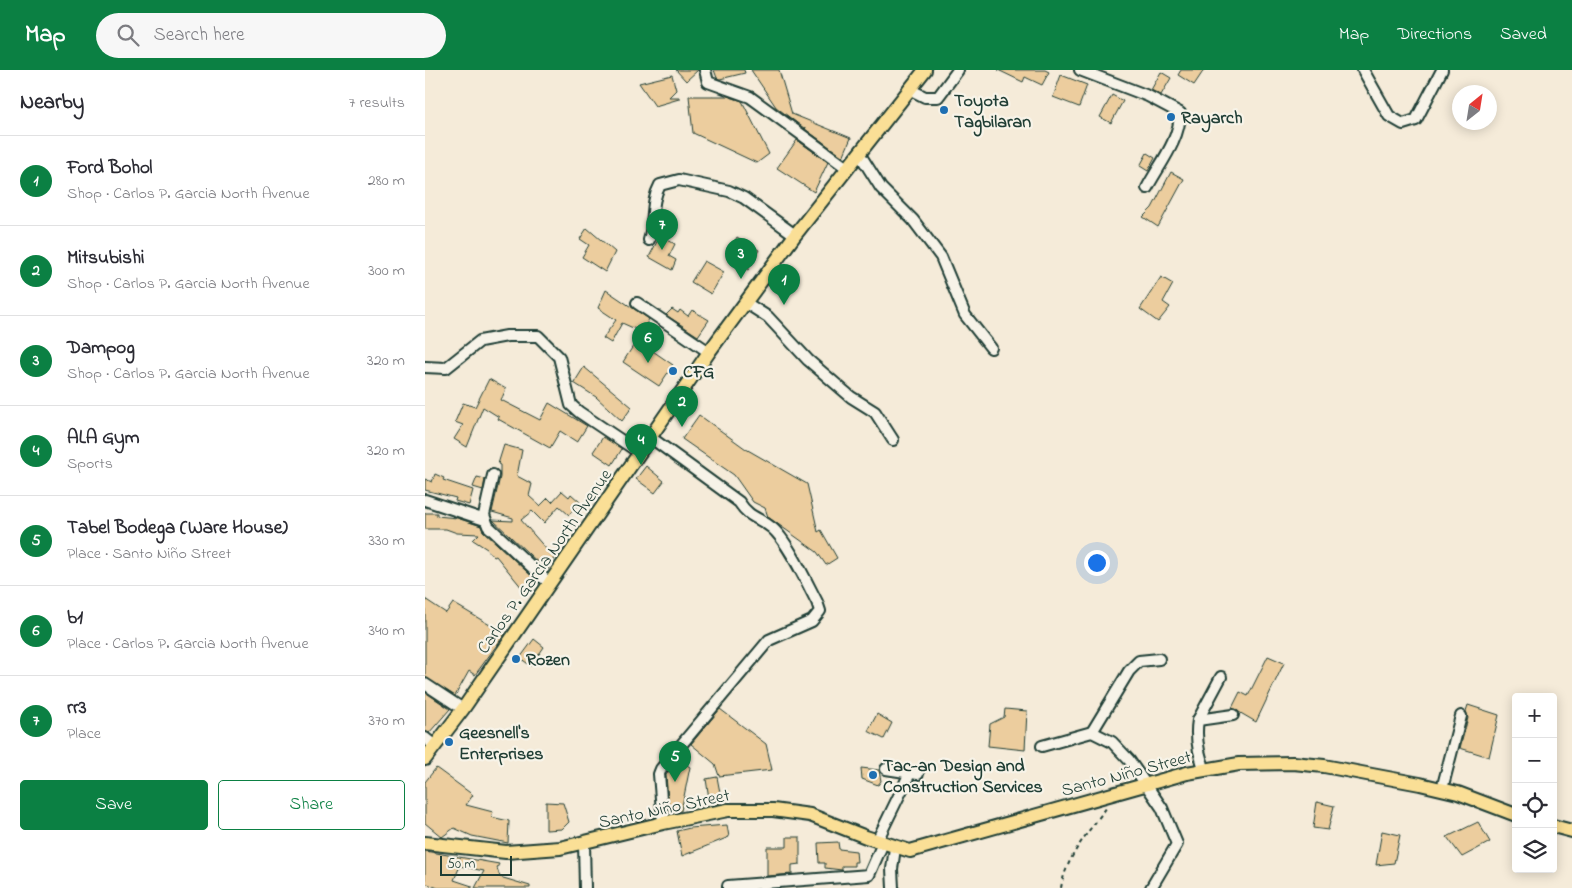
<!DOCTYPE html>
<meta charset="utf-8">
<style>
body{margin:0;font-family:"Indie Flower",sans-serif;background:#f7f7f7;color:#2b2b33}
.controls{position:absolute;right:15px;bottom:15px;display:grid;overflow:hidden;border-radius:5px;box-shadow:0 2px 12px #0003}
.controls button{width:45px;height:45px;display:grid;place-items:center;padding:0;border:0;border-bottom:1px solid #e1e1e2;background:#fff;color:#2b2b33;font:25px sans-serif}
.compass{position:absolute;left:1027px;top:15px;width:45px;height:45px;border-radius:50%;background:#fff;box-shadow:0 2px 12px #0003;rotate:30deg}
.scale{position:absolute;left:15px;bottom:12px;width:72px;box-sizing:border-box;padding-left:5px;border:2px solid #1f3d34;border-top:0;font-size:14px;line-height:18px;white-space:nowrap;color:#1f3d34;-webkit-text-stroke:4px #f7f3e8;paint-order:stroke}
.you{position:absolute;left:671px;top:492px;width:18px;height:18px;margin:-12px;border:4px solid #fff;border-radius:50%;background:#1a73e8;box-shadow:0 0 0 8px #1a73e833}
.badge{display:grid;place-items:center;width:32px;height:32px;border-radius:50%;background:#0b8043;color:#fff;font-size:16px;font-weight:700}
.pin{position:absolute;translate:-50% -41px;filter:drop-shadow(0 1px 2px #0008)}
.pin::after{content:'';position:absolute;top:26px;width:18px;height:15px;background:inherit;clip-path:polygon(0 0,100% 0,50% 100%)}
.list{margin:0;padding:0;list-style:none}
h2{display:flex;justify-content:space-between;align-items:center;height:65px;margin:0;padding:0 20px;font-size:21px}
h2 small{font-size:16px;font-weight:400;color:#7c7c81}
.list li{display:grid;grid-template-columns:32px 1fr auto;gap:15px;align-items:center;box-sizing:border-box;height:90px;padding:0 20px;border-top:1px solid #e1e1e2}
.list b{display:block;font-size:19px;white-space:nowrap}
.list p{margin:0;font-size:16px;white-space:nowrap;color:#7c7c81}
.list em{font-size:16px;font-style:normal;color:#7c7c81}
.actions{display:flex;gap:10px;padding:15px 20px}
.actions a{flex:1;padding:11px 0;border:1px solid #0b8043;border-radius:5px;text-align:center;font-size:18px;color:#0b8043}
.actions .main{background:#0b8043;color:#fff}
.icon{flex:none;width:28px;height:28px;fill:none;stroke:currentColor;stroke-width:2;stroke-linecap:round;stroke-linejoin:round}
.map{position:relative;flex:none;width:1147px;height:818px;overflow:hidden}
header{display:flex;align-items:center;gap:30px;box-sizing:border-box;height:70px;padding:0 25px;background:#0b8043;color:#fff}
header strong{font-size:24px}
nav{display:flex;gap:28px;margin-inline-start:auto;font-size:18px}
.search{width:350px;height:45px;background:#f7f7f7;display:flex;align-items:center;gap:12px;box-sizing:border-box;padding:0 18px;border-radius:28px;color:#7c7c81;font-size:19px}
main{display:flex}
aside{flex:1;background:#fff}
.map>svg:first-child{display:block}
</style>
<header>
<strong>Map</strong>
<div class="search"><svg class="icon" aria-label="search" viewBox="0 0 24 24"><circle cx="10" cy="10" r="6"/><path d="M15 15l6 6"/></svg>Search here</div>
<nav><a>Map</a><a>Directions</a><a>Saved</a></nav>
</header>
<main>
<aside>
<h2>Nearby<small>7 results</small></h2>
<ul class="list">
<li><span class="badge">1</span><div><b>Ford Bohol</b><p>Shop · Carlos P. Garcia North Avenue</p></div><em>280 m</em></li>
<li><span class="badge">2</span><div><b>Mitsubishi</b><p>Shop · Carlos P. Garcia North Avenue</p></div><em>300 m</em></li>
<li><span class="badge">3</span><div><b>Dampog</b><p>Shop · Carlos P. Garcia North Avenue</p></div><em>320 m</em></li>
<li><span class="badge">4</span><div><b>ALA Gym</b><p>Sports</p></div><em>320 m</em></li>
<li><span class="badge">5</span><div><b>Tabel Bodega (Ware House)</b><p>Place · Santo Niño Street</p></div><em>330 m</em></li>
<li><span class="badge">6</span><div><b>b1</b><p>Place · Carlos P. Garcia North Avenue</p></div><em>340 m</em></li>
<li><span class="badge">7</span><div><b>rr3</b><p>Place</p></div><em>370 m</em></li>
</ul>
<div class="actions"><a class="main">Save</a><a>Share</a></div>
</aside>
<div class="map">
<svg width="1147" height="818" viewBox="0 0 1147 818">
<rect width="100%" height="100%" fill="#f5ebd9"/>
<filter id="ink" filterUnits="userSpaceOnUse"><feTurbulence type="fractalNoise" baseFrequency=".02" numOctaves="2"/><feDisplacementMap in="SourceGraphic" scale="10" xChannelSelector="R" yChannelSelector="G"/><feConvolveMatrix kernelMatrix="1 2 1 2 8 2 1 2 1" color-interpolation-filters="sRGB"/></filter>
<g filter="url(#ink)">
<g fill="#eccd9e" stroke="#1f3d34">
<path d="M251,0H273L261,11Z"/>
<path d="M289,0H319L320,3L295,9L292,8Z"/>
<path d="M326,0H354L367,44L426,68L418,87L380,59L381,57L380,59L351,37Z"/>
<path d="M573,0H620L624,2L617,15L600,7L598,12Z"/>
<path d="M756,0H779L769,15L753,5Z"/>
<path d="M736,2L746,8L736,25L726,20Z"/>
<path d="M247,5L251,20L244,27H254V29L230,36L214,13Z"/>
<path d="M636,5L662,15L654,37L628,27Z"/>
<path d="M687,25L698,31L686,53L675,47Z"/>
<path d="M264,26H302L317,31L344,84L332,93L268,63Z"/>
<path d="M372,70L403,92L389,122L352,98Z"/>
<path d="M722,83L730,88L723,101L715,96Z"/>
<path d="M746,102L759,109L733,157L718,147L727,138Z"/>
<path d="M162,158L190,182L180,202L157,187L164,175L155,169Z"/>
<path d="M235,166L250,174L244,186L251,190L247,200L224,187Z"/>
<path d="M312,167L334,180L323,200L302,185Z"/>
<path d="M279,191L299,202L286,224L266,212Z"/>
<path d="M736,207L748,214L738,232L745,237L733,252L715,239Z"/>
<path d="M181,220L224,249L217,262L197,253L186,273L178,268L191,250L173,238Z"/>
<path d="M247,239L253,243L255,240L263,246L267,240L284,250L273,266L241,245Z"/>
<path d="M212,270L248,295L234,316L198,292Z"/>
<path d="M159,297L207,337L197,351L171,327L149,313Z"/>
<path d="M64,309L81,319L76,330L115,350L124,333L162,356L152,372L135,361L125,378L73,349L74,347L58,337L42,377L29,369L38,355L30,352L38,333L50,337Z"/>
<path d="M274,345L321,379L382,414L393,462L396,460L412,488L401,495L392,482L343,447L340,438L328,432L309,405L257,369Z"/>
<path d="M178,367L197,379L187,395L168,382Z"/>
<path d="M79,375L97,380L92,406L107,414L104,426L115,436L123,428L127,432L137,421L144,427L146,424L155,432L144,445L134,436L119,453L107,441L96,450L129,488L122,501L68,450L88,451V448L67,442L75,407V395L73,394Z"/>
<path d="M221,396L239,411L230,423L211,409Z"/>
<path d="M10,404L19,408L18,410L48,420L44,435L30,431L31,428L0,420V409L7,412Z"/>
<path d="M52,407L60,409L58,420L48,417Z"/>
<path d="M0,443H12V446L32,448L56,456L58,461L114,513L107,517L109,521L102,524L71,486L69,487L62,479L48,470L54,464L32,463L21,459H0Z"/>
<path d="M0,529L21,543L28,533L80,564L50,605L44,601L30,626L0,607Z"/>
<path d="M109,569L119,577L106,596L95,588Z"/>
<path d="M843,586L859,593L831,652L807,638L815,622L823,626Z"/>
<path d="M0,622L25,639L4,663L0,661Z"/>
<path d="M1043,635L1074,645L1064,687L1035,678L1043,648L1041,641Z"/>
<path d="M295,639L341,674L347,700L294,706L290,694L266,674Z"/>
<path d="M580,639L602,641L600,680L563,676L565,654L579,647Z"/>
<path d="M452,644L467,653L459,669L443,661Z"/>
<path d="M253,689L265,697L256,741L244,743L241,705Z"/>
<path d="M11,698L48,725L41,735L68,742L66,747L84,751L83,773L47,766L29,758L17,767L0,753V712Z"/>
<path d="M436,698L454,700L456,711L453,715L437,709Z"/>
<path d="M292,707L297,733L285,735L281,709Z"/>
<path d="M121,732L138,733L144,752L137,759L121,760Z"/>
<path d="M892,732L909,736L903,760L888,758Z"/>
<path d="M1053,752L1065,772L1037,787L1022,767Z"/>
<path d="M302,755L304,767L257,786L252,761L265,758Z"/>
<path d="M957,761L975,765L969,793L951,795Z"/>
<path d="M362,767H375V794L367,795V804L342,806V777H362Z"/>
<path d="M413,772L414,779L431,781L432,792H429V796H417V800L400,798V793H394L393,773Z"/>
<path d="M0,781L74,794L72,798L75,807L105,816V818H50L59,801L35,796L29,810L47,816V818H13L0,813Z"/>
</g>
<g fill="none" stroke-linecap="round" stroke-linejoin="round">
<g stroke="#1f3d34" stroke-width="14">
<g id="minor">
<path d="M280,0L283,12L325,27L422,98"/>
<path d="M655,0L723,26L755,43C755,70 734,95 722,118"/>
<path d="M938,0L964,46L978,54L991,50L1017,0"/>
<path d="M484,19L500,27H513L533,0"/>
<path d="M434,83L456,118L488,150L516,187L540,245L566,278"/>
<path d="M224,170C230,151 225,133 235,115L254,110L304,121L319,128L370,165"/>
<path d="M212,233L284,282"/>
<path d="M321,233L343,247L383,290L426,327L450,342L468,370"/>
<path d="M0,297L21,298L55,271L82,266H113L134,287L146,335L154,342L215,383"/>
<path d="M225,367L314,432C325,449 334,447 347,458C362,470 382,513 392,532L395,541L387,551L344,570L236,699L234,704L238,753"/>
<path d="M68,405L59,445L63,456L124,513"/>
<path d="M0,430L60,450"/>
<path d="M0,614L38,639"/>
<path d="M773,650L796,607"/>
<path d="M667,662L704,601L714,591L734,589"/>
<path d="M0,668L10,676"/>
<path d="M617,676L667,662L687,672L704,690L737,738L752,774L726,818"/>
<path d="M461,699L493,704"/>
<path d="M780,700C773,683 770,668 773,650L808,645"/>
<path d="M1017,719L1036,646"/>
<path d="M452,771L485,703"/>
<path d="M159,773L160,818"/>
<path d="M303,818V816L444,805L458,773"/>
<path d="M468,818L467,799L470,778"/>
</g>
</g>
<g stroke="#1f3d34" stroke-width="16">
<g id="major">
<path d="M0,689L38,639L284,282L370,165L500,0"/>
<path d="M1128,756L1147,761"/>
<path d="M0,773L81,782L135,778L238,753L303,740H348L385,745L441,767L485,781L762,703L814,694L868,693L899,696L995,714L1033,723L1091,745"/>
</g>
</g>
<path stroke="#1f3d34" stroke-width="2" stroke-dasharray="4 4" stroke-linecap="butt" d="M636,818C641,787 664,761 682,737"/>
<use href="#minor" stroke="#f7f3e8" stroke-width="10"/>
<use href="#major" stroke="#fadf96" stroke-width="12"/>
</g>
</g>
<g fill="#1f6fb2" stroke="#f7f3e8" stroke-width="2">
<circle cx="519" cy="40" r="5"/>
<circle cx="746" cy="47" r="5"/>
<circle cx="248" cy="301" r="5"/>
<circle cx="91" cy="589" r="5"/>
<circle cx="24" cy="672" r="5"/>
<circle cx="448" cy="705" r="5"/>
</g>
<g text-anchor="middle" stroke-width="4.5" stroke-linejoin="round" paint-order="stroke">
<g font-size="18" font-weight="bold" fill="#1f3d34" stroke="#f7f3e8" text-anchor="start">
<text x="529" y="36">Toyota<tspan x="529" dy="21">Tagbilaran</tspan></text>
<text x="756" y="53">Rayarch</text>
<text x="258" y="307">CFG</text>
<text x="101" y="595">Rozen</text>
<text x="34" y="668">Geesnell's<tspan x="34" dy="21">Enterprises</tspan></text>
<text x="458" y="701">Tac-an Design and<tspan x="458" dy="21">Construction Services</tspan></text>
</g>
<g font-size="18" fill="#1f3d34" stroke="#f7f3e8">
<text transform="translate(119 491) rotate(-55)" y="6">Carlos P. Garcia North Avenue</text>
<text transform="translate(701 703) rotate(-15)" y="6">Santo Niño Street</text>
<text transform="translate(239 738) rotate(-12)" y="6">Santo Niño Street</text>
</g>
</g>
</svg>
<div class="controls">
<button>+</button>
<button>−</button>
<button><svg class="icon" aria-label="locate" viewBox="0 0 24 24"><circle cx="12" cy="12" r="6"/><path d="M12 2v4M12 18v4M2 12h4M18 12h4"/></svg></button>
<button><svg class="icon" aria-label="layers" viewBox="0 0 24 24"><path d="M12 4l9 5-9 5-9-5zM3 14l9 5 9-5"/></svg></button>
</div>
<svg class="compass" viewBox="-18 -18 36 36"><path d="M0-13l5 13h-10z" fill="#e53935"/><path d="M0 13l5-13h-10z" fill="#7c7c81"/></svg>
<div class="scale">50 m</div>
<div class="you"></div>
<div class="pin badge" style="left:359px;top:235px">1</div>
<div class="pin badge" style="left:257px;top:357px">2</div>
<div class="pin badge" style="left:316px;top:209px">3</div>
<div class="pin badge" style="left:216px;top:395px">4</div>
<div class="pin badge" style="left:250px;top:712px">5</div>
<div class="pin badge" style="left:223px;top:293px">6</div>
<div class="pin badge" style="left:237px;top:180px">7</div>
</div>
</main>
